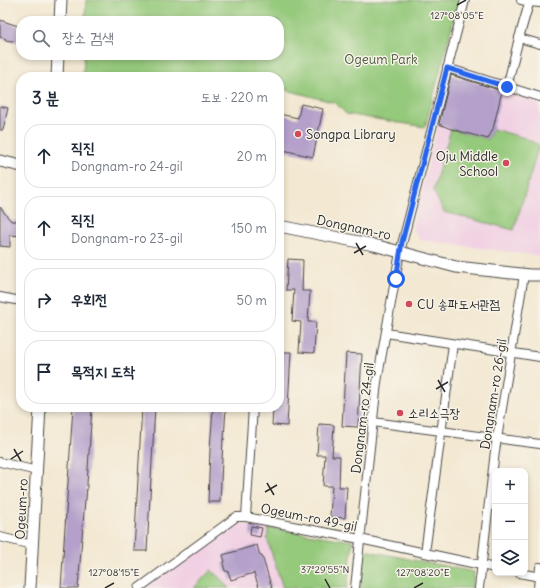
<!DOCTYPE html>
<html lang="ko">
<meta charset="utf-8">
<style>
body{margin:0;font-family:Delius,"Poor Story",sans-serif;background:#f2f2f3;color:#1f2937}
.controls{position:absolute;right:12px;bottom:12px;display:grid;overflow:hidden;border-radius:8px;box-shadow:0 2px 6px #0003}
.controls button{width:36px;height:36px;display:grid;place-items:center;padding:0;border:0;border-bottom:1px solid #e0e1e3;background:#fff;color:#1f2937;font:20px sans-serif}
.stop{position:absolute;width:12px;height:12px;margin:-9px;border:3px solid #2563eb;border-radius:50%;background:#fff}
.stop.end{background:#2563eb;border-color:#fff;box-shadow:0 1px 4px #0008}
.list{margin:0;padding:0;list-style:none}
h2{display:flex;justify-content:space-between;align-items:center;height:52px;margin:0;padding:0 16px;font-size:17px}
h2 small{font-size:13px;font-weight:400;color:#747a83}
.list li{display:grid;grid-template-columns:26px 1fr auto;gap:12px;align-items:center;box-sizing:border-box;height:64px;margin:0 8px 8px;padding:0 8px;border:1px solid #e0e1e3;border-radius:16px}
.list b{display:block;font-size:15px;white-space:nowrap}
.list p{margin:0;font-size:13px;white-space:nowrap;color:#747a83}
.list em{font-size:13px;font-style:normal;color:#747a83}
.icon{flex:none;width:22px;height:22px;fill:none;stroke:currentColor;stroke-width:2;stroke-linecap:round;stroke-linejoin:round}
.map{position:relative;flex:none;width:540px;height:588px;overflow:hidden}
.search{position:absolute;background:#fff;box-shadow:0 2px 6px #0003;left:16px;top:16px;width:268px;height:44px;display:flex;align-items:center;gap:10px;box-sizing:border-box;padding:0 14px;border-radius:16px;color:#747a83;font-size:15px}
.panel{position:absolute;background:#fff;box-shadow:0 2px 6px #0003;left:16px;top:72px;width:268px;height:340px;border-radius:16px}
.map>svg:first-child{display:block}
</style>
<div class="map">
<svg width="540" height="588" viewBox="0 0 540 588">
<rect width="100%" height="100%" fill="#f7f3e8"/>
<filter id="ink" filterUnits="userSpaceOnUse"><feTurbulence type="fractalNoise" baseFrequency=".025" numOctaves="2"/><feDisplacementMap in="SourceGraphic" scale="8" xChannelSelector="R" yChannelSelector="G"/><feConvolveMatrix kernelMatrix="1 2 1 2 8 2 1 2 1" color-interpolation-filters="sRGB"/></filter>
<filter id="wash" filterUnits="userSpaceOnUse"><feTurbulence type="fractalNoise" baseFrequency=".012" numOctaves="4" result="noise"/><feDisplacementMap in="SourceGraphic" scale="16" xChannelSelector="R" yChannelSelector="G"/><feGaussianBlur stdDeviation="0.9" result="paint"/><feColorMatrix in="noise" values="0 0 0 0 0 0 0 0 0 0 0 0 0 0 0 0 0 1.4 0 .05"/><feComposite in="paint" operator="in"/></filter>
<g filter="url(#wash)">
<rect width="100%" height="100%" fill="#f3e8d2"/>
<g fill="#f1d0e3">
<path d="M451,75L540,102V256L420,240L412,227Z"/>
<path d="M232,522L269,528L267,539L283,588H142Z"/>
</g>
<g fill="#95c97b" stroke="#607a53">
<path d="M86,0H459L425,127L346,114L336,103L279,88V77H83L84,55H279V21H85Z"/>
<path d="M451,129L488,139L493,129L525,138L539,145L514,230L444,212L433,190Z"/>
<path d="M269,528L353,541L347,588H283L267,539Z"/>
<path d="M364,550L474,572L472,588H360Z"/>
<path d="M211,570L230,588H194Z"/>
</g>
<g id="blocks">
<g fill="#b4a0ca">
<path d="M0,20L21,27L19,42L5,40L6,39L0,37Z"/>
<path d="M451,75L502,91L493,129L488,139L451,129L439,124Z"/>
<path d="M301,104L323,109L313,157L279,149V114L298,118Z"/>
<path d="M0,106L8,108L3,130H0Z"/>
<path d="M0,207L11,221H21V236L10,235V247L0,246Z"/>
<path d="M288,259L303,260L302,291H310L308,322H316L314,353L299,352L301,322L292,321L294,290H286Z"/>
<path d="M279,352H291L287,426L272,425L273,407H279Z"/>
<path d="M346,353L362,354L358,427L342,426Z"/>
<path d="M73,407H92L86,500H85L78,588H61Z"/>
<path d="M142,407H155L147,551H134Z"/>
<path d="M213,407H226L224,440L223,439L220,502H208L210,450Z"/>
<path d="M319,424L334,425L332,456H340L339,487H347L345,518L330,517L332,486H323L325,455H317Z"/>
<path d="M251,526L262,528L260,537L250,535Z"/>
<path d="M257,545L260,556H262L272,588H259L254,573L231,580L228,571H225L223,563L225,562L223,555Z"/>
</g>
</g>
</g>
<g filter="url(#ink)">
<use href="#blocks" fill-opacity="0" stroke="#494744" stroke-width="1"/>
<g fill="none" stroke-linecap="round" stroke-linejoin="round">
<g stroke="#494744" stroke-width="10">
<g id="minor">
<path d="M521,0L528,2L540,3"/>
<path d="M519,38L540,44"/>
<path d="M447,68L540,97"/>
<path d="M507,87L519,38L530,0"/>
<path d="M0,297L21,301"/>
<path d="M386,333L540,357"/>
<path d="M373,422L540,444"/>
<path d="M0,462L37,471"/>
<path d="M246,517L253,407"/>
<path d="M0,537L32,545"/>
<path d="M425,553L453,344"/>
<path d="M519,573L540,577"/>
<path d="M139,588L236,517H246L360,539L495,568"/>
<path d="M355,588L377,382L400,252L465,0"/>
<path d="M479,588L495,451L524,275"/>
<path d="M538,588L540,567"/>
</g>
</g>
<g stroke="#494744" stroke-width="13">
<g id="major">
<path d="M60,21L61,0"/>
<path d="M57,77L58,55"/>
<path d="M0,161L21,166"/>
<path d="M279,226L374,245L456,267L530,275H540"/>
<path d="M30,588L40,407"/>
</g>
</g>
<use href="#minor" stroke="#fff" stroke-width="8"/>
<use href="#major" stroke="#fff" stroke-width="11"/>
</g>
</g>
<g fill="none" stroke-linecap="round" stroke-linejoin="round" filter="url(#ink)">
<path stroke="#2563eb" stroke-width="5" d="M396,279L402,242L447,68L507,87"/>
</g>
<path fill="none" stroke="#2b2b2b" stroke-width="1.5" d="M457,5L466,0M356,243L363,255M354,253L366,246M438,380L445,392M436,389L448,382M14,449L21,461M11,459L23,451M267,483L274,495M265,492L277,485M325,579L330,588M105,588L114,583M414,588L423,583"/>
<g fill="#d1495b" stroke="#f7f3e8" stroke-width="1.5">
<circle cx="298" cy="134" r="4"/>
<circle cx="506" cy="163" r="4"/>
<circle cx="409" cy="304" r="4"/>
<circle cx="400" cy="413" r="4"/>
</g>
<g text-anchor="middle" stroke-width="3" stroke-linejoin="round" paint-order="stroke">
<g font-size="13" fill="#4b5a43" stroke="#f7f3e8">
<text x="381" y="64">Ogeum Park</text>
</g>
<g font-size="13" fill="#2b2b2b" stroke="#f7f3e8" text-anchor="start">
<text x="306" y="139">Songpa Library</text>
<text x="498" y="161" text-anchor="end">Oju Middle<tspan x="498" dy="15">School</tspan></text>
<text x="417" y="309">CU 송파도서관점</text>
<text x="408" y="418">소리소극장</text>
</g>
<g font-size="13" fill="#2b2b2b" stroke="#f7f3e8">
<text transform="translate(354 227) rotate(12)" y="5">Dongnam-ro</text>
<text transform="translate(493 394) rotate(-81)" y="5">Dongnam-ro 26-gil</text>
<text transform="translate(362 418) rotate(-83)" y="5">Dongnam-ro 24-gil</text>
<text transform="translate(21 509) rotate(-87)" y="5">Ogeum-ro</text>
<text transform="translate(309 517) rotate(11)" y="5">Ogeum-ro 49-gil</text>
</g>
</g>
<g font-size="10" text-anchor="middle" fill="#2b2b2b" stroke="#f7f3e8" stroke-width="3" stroke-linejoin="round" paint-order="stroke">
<text x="457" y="19">127°08'05"E</text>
<text x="325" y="573">37°29'55"N</text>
<text x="114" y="576">127°08'15"E</text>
<text x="423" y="576">127°08'20"E</text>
</g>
</svg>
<div class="controls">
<button>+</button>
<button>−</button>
<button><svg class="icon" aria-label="layers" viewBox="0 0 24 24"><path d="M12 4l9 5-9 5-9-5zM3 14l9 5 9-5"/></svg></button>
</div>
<div class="stop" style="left:396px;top:279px"></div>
<div class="stop end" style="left:507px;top:87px"></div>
<div class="search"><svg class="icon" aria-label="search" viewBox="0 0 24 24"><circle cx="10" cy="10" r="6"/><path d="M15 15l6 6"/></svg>장소 검색</div>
<section class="panel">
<h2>3 분<small>도보 · 220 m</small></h2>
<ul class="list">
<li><svg class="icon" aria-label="ahead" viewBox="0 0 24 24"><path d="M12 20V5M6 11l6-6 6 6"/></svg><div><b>직진</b><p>Dongnam-ro 24-gil</p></div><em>20 m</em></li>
<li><svg class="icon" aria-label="ahead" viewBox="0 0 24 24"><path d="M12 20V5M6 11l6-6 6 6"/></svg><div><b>직진</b><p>Dongnam-ro 23-gil</p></div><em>150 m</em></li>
<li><svg class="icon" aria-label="right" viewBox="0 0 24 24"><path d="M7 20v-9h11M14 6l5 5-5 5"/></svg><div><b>우회전</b></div><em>50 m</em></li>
<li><svg class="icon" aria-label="arrive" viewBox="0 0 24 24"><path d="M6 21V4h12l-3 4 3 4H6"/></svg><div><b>목적지 도착</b></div></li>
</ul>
</section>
</div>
